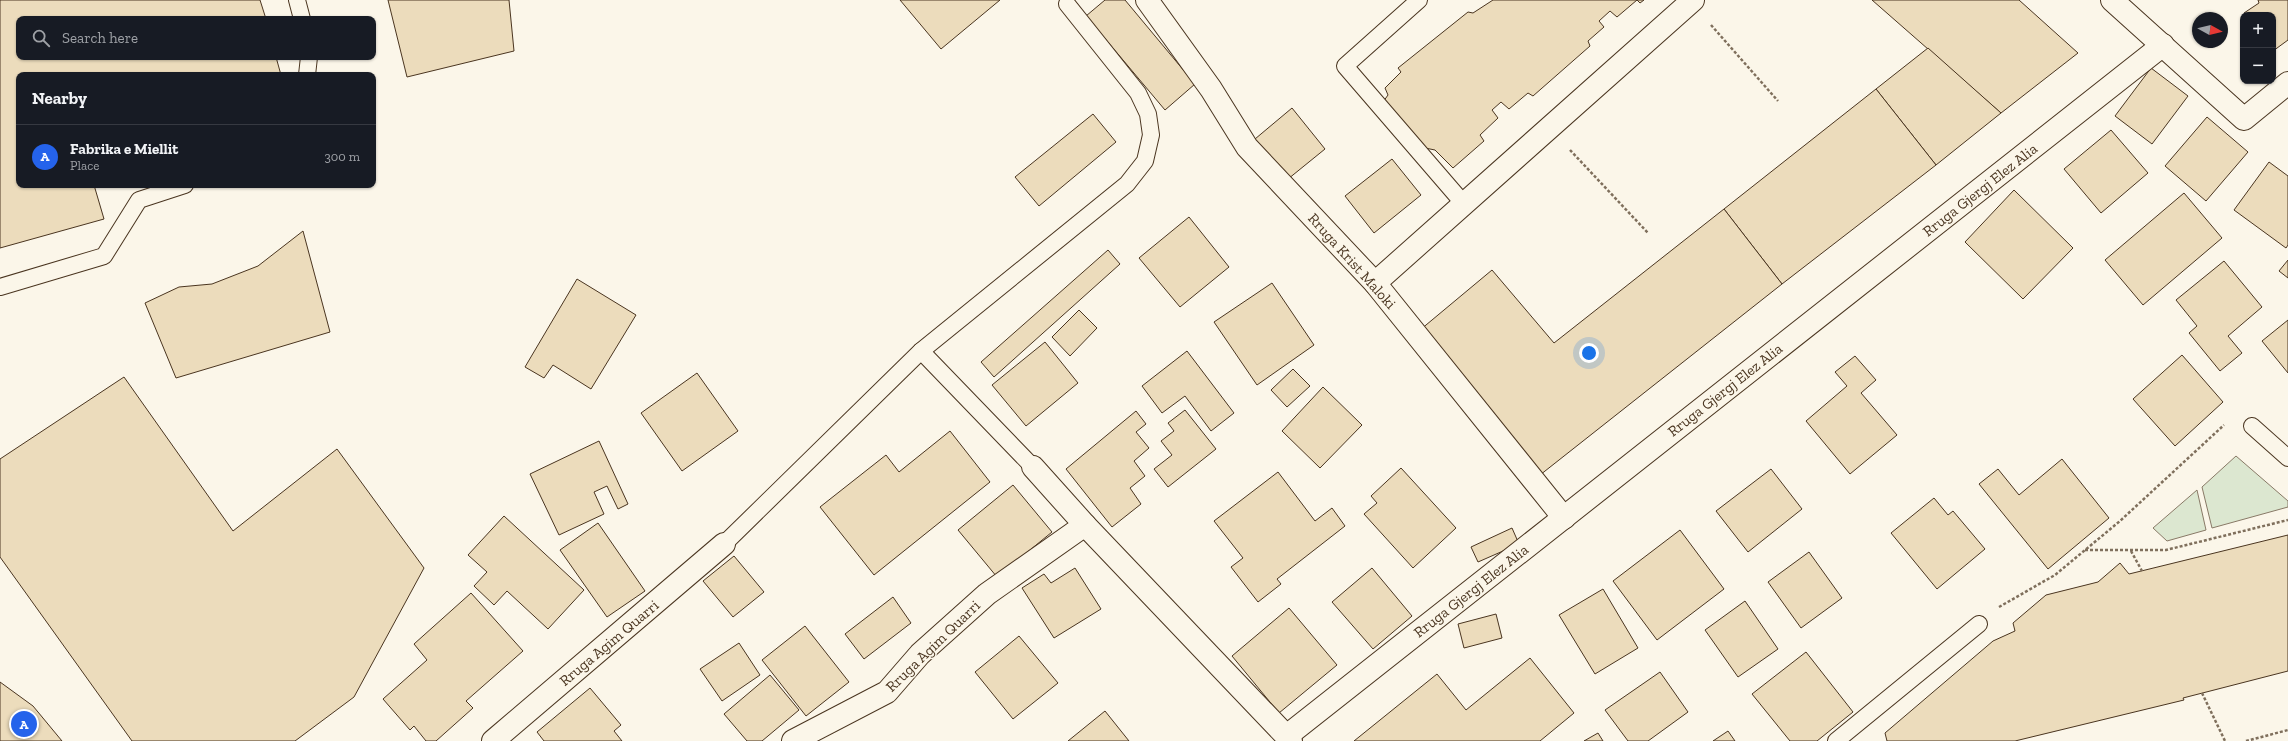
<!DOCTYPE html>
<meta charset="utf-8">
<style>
body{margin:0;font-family:"Zilla Slab",serif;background:#20242c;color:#f1f3f6}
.controls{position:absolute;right:12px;top:12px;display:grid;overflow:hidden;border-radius:8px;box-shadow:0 1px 3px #0004}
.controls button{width:36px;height:36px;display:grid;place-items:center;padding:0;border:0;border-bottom:1px solid #363941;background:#171b24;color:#f1f3f6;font:20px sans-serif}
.compass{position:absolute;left:2192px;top:12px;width:36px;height:36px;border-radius:50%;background:#171b24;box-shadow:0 1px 3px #0004;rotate:98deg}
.you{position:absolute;left:1589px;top:353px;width:14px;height:14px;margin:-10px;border:3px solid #fff;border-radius:50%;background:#1a73e8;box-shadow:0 0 0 6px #1a73e833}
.badge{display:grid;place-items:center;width:26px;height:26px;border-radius:50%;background:#2563eb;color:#fff;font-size:13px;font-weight:700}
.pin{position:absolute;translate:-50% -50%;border:2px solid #fff;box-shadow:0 1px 4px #0006}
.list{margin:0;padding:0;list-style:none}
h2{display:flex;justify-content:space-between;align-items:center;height:52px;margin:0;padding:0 16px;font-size:17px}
h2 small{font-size:13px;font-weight:400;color:#9ea1a6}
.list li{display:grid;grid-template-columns:26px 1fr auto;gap:12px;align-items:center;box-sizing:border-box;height:64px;padding:0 16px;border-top:1px solid #363941}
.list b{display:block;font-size:15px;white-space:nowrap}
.list p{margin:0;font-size:13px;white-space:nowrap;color:#9ea1a6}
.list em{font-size:13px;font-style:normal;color:#9ea1a6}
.icon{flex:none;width:22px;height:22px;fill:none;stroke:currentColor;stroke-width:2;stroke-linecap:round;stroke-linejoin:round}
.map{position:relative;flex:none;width:2288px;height:741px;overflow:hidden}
.search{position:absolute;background:#171b24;box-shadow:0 1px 3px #0004;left:16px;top:16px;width:360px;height:44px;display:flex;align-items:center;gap:10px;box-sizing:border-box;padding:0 14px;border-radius:8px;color:#9ea1a6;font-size:15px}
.panel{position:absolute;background:#171b24;box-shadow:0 1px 3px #0004;left:16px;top:72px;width:360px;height:116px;border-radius:8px}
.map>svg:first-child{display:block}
</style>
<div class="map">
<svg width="2288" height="741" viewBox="0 0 2288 741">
<rect width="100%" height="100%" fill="#fbf6e9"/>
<g fill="#dce7d0" stroke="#887966">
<path d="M2236,456L2288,501V507L2212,528L2202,487Z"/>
<path d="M2197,490L2206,530L2167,541L2153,528Z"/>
</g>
<g fill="#ecdcbc" stroke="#4a3520">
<path d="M0,0H260L266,19H19V57H276L281,75H19V185H94L104,219L0,248Z"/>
<path d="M388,0H509L514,51L407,77Z"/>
<path d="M900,0H1000L941,49Z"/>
<path d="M1105,0H1125L1195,84L1165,110L1086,16Z"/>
<path d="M1493,0H1644L1640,3L1637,0L1617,17L1610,11L1599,21L1604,27L1588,41L1590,46L1533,96L1528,93L1509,109L1501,102L1492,110L1498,118L1480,135L1484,141L1453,168L1435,150L1420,147L1383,102L1388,95L1385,88L1401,72L1398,68L1468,12L1473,13Z"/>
<path d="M1872,0H2019L2078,53L2001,113Z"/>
<path d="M2258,0H2288V40L2273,51V15H2245L2244,13L2259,3Z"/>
<path d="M1928,48L2001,113L1936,165L1876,89Z"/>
<path d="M2151,68L2188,96L2152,144L2115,116Z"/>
<path d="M1876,89L1936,165L1782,284L1724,209Z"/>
<path d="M1292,108L1325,149L1288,179L1255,139Z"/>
<path d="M1093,114L1116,142L1039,206L1015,177Z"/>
<path d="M2207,117L2248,152L2206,201L2165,166Z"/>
<path d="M2111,130L2148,173L2101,213L2064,169Z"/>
<path d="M1392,159L1421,195L1374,233L1345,196Z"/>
<path d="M2269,162L2288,176V245L2286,248L2234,210Z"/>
<path d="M2014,190L2073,248L2023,299L1965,242Z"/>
<path d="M2184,193L2222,238L2143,305L2105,260Z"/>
<path d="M1724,209L1782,284L1540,475L1420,330L1492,270L1554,343Z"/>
<path d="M1189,217L1229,267L1180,307L1139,258Z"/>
<path d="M303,231L330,332L176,378L145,303L179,287L212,284L258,266Z"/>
<path d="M1108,250L1120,264L994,377L981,362Z"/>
<path d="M2288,260V278L2279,271Z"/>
<path d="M2224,261L2262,307L2228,336L2242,353L2220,371L2189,333L2197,326L2176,300Z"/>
<path d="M577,279L636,315L591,389L553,365L544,378L525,367Z"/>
<path d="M1272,283L1314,345L1257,385L1214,322Z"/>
<path d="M1079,310L1097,328L1070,356L1052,337Z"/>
<path d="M2288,320V373L2262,341Z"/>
<path d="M1045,342L1078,383L1026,426L992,385Z"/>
<path d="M1187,351L1234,413L1211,431L1185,396L1162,413L1142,386Z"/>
<path d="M2182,355L2223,402L2175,446L2133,399Z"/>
<path d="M1855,356L1876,380L1861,393L1897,435L1850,474L1806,421L1847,386L1835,372Z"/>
<path d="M1293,369L1310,386L1287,407L1271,390Z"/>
<path d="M697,373L738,431L682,471L641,413Z"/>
<path d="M124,377L233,531L337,449L424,568L354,697L295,741H132L0,557V459Z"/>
<path d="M1323,387L1362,425L1320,468L1282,431Z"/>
<path d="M1185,410L1216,449L1168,487L1154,469L1172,455L1161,441L1174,431L1168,423Z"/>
<path d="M1136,411L1146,424L1136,432L1149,448L1134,461L1145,476L1130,488L1141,504L1112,527L1066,469Z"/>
<path d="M950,431L990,482L874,575L820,507L886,455L899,472Z"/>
<path d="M599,441L628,504L618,509L607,486L594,492L604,514L559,535L530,474Z"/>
<path d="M2062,459L2109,518L2048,569L1979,484L1998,469L2019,495Z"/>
<path d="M1401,468L1456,528L1413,568L1364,514L1377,503L1371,496Z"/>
<path d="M1771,469L1802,509L1748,552L1716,511Z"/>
<path d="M1278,472L1315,521L1332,508L1345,526L1277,579L1281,584L1258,602L1231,567L1243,558L1214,521Z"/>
<path d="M1013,485L1052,532L997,577L958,530Z"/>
<path d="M1934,498L1948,515L1953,511L1985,549L1937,589L1891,533Z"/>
<path d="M504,516L584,590L548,629L507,591L494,605L474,586L487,572L468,555Z"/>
<path d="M598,523L645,591L607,617L560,550Z"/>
<path d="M1512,528L1519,544L1478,562L1471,547Z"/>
<path d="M1680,530L1724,589L1657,640L1613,581Z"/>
<path d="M2288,535V671L2183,698L2184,700L2015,741H1887L1885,733L1993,641L2015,631L2013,623L2046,595L2098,582L2120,563L2129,574Z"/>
<path d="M1809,552L1842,598L1801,628L1768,582Z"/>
<path d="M734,556L764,592L733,617L703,581Z"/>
<path d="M1075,568L1101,609L1054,638L1022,588L1044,574L1051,583Z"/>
<path d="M1372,568L1412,616L1373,649L1332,602Z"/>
<path d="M1603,589L1638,648L1595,674L1559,615Z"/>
<path d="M471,593L523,651L466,701L473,708L436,741H426L414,726L410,730L383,699L427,660L414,644Z"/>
<path d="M893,597L911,623L864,659L845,634Z"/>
<path d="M1745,601L1778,649L1738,677L1705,630Z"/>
<path d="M1289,608L1337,665L1279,713L1232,656Z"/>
<path d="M1496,614L1502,638L1464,648L1458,624Z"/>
<path d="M805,626L849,682L806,716L762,660Z"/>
<path d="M1019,636L1058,683L1013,719L975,672Z"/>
<path d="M739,643L760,675L722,701L700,669Z"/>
<path d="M1806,652L1853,712L1817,741H1790L1752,694Z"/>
<path d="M1530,658L1574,713L1540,741H1354L1437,674L1466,710Z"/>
<path d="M1660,672L1688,712L1648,741H1628L1605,710Z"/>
<path d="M770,675L799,710L762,741H747L724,714Z"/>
<path d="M0,682L33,706L62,741H0Z"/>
<path d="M590,688L621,725L614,731L622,741H544L537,732Z"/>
<path d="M1105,711L1129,741H1068Z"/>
<path d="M1728,731L1735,741H1713Z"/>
<path d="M1598,733L1603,741H1584Z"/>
</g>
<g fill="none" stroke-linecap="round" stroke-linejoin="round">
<g stroke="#4a3520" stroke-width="18">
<g id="service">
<path d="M297,0L302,19"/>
<path d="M1419,0L1345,66L1464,204"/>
<path d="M307,75L309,57"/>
<path d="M0,287L104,256L139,200L185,185"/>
<path d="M921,351L1033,467"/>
<path d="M2252,426L2288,458"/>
<path d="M724,544L921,351L1127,184L1145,161L1151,135L1148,114L1138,93L1067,4"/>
<path d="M1836,741L1979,624"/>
</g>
</g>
<g stroke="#4a3520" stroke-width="24">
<g id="minor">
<path d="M1147,0L1211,89L1247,147L1375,283L1564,518"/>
<path d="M2112,0L2244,119L2288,83"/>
<path d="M1375,283L1693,0"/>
<path d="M1033,467L1085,525L1291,741"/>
<path d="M1288,735L2163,45"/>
<path d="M493,741L724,544"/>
<path d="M793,741L887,692L920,654L987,594L1085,525"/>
</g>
</g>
<g stroke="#7f6f5c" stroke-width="2.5" stroke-dasharray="3 2" stroke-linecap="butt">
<path d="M1711,25L1778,101"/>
<path d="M1570,150L1648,233"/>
<path d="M2085,550H2166L2288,520"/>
<path d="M2131,551L2142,571"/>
<path d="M1999,607L2055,575L2120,521L2224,425"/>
<path d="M2202,693L2225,741"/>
<path d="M2246,741L2288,730"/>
</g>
<use href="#service" stroke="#fbf6e9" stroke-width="16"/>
<use href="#minor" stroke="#fbf6e9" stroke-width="22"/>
</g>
<g text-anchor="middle" stroke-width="3" stroke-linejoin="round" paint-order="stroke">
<g font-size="15" fill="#4a3520" stroke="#fbf6e9">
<text transform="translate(1980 190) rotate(-38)" y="5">Rruga Gjergj Elez Alia</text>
<text transform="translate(1352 261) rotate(48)" y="5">Rruga Krist Maloki</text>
<text transform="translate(1725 390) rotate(-38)" y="5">Rruga Gjergj Elez Alia</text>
<text transform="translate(1471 591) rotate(-38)" y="5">Rruga Gjergj Elez Alia</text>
<text transform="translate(609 643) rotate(-40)" y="5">Rruga Agim Quarri</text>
<text transform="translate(933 646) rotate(-44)" y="5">Rruga Agim Quarri</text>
</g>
</g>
</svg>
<div class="controls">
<button>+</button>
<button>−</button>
</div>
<svg class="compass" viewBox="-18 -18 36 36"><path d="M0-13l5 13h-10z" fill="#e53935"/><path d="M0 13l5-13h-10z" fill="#9ea1a6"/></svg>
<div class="you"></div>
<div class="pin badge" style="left:24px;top:724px">A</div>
<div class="search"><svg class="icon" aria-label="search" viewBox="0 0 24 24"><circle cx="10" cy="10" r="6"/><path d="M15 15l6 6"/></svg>Search here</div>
<section class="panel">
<h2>Nearby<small></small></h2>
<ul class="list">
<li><span class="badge">A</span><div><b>Fabrika e Miellit</b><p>Place</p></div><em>300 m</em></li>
</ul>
</section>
</div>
